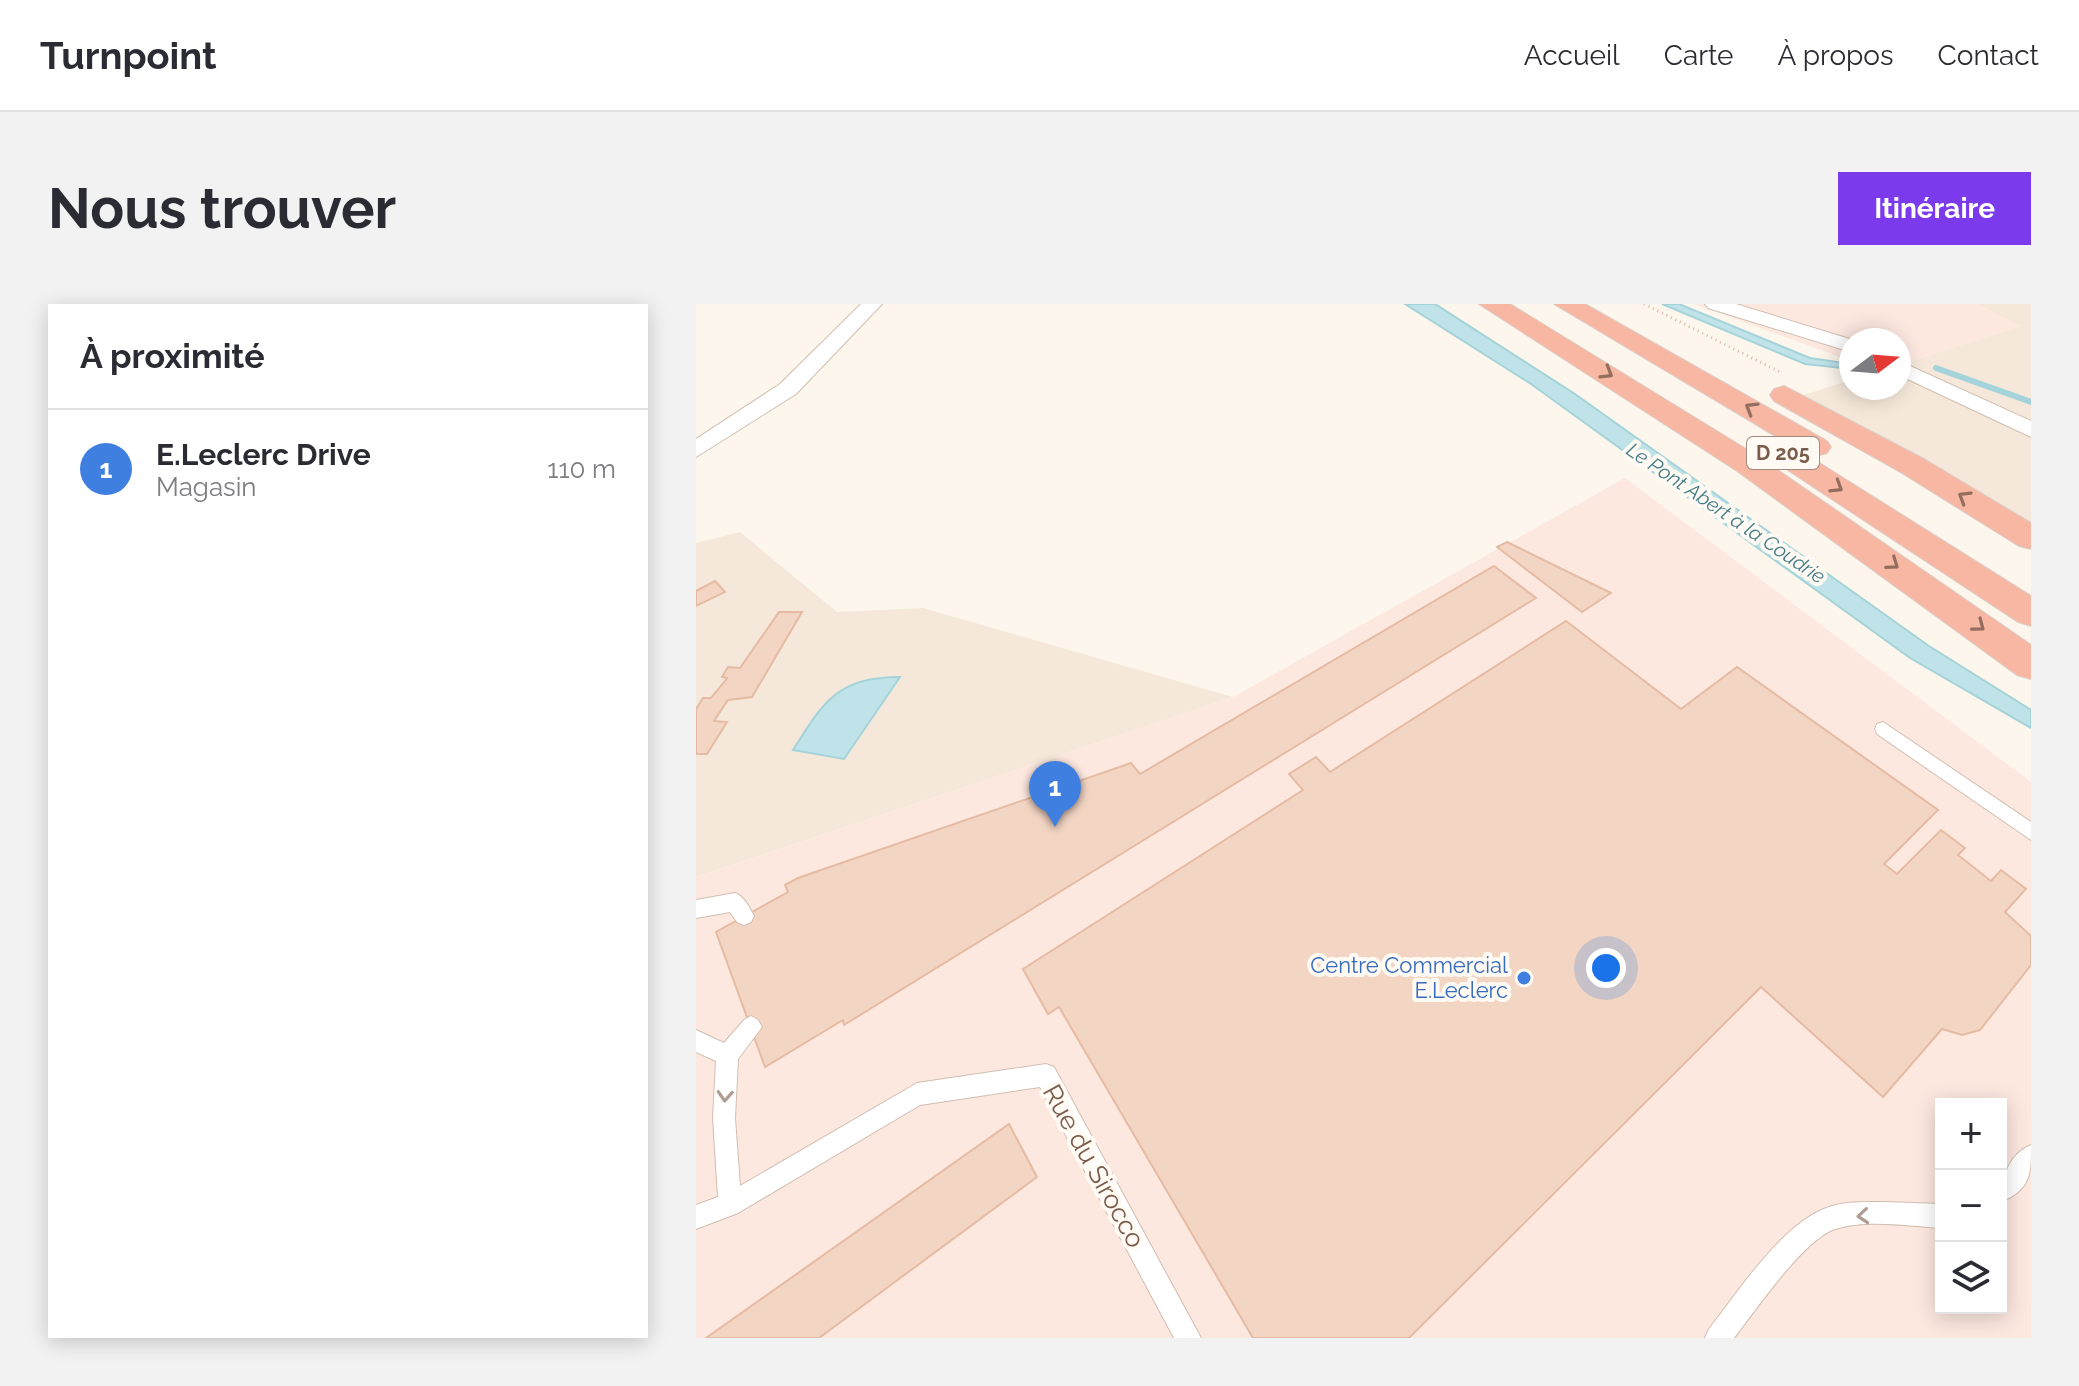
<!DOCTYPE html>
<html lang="fr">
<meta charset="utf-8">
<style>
body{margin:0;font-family:Raleway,sans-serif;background:#f2f2f3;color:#2b2b33}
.controls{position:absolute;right:24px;bottom:24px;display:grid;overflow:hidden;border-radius:0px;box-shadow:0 4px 20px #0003}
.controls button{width:72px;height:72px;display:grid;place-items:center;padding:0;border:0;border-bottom:2px solid #e1e1e2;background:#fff;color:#2b2b33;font:40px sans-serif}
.compass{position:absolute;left:1143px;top:24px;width:72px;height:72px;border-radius:50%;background:#fff;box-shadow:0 4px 20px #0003;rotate:74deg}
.you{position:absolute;left:910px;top:664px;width:28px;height:28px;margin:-20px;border:6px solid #fff;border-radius:50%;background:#1a73e8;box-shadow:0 0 0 12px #1a73e833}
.badge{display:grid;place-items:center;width:52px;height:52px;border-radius:50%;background:#7c3aed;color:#fff;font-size:26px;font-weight:700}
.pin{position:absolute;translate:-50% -66px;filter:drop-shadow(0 2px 4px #0008)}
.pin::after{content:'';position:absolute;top:42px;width:28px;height:24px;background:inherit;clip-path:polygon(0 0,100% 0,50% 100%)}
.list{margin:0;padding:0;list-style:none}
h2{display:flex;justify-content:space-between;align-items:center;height:104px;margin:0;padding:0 32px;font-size:34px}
h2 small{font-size:26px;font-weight:400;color:#7c7c81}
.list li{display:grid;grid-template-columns:52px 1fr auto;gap:24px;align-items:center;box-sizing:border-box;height:120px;padding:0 32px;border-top:2px solid #e1e1e2}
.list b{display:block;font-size:30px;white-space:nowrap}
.list p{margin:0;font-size:26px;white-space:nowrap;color:#7c7c81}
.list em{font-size:26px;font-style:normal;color:#7c7c81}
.icon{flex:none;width:44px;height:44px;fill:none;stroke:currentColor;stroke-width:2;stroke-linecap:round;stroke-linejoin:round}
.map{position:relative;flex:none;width:1335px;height:1034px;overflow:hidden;border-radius:0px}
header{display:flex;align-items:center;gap:48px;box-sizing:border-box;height:112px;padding:0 40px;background:#fff;border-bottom:2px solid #e1e1e2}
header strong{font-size:38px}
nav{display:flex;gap:44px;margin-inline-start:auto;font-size:28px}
.intro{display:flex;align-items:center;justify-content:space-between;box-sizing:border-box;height:192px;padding:0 48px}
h1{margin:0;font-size:56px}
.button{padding:20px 36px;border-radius:0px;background:#7c3aed;color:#fff;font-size:28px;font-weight:700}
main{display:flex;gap:48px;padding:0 48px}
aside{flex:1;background:#fff;border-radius:0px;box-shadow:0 4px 20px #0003}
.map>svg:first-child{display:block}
</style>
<header>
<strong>Turnpoint</strong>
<nav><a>Accueil</a><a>Carte</a><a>À propos</a><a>Contact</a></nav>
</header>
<div class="intro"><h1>Nous trouver</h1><a class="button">Itinéraire</a></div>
<main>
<aside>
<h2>À proximité<small></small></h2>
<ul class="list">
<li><span class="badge" style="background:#3f7fe0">1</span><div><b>E.Leclerc Drive</b><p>Magasin</p></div><em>110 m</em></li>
</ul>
</aside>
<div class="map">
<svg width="1335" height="1034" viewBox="0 0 1335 1034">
<rect width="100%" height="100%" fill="#fdf6ec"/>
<g fill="#f5e8da">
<path d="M1281,0H1335V224L1108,91L1155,76V84H1203V61L1324,22Z"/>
<path d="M44,228L141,308L227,304L537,393L0,573V239Z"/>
</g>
<g fill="#fde8e0" fill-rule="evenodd">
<path d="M998,0H1281L1325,22L1203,61V36H1155V57Z"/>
<path d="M929,174L1335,478V1034H0V573L537,393ZM1245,800H1305V1004H1245Z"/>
</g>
<g fill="#bfe3e8" stroke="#a5d3da" stroke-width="2">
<path d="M709,0H739L879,90L1233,342L1335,406V424L1214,354L835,80Z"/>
<path d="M966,0H983L1114,54L1155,60V65L1109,60Z"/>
<path d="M204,373L148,455L97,446C127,398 142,373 204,373Z"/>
</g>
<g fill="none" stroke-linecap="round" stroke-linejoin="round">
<path stroke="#a5d3da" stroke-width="6" d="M1240,64L1335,98"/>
</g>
<g fill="#f3d5c3" stroke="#e6bba3" stroke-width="2">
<path d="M811,238L915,289L886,308L801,243Z"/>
<path d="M798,262L840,294L148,721L147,716L69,763L20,628L92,588L89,581L102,574L435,459L444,470Z"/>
<path d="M19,277L29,288L0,302V287Z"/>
<path d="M83,308H106L56,393L32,396L18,417L31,418L11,450H0V405L7,394H15L29,377L31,374L26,373L32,363L44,364Z"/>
<path d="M870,317L985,405L1041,363L1242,506L1188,560L1201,570L1245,526L1269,544L1262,551L1295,577L1305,566L1330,585L1309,608L1335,632V661L1284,726L1266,731L1246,725L1187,793L1065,683L713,1034H557L363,703L352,710L327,665L607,486L593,470L620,453L634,468Z"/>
<path d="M313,820L341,873L123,1034H10Z"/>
</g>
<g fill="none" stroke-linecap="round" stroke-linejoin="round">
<g stroke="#d1beb0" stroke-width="2">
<g id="lane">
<path d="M1187,418L1335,518V536L1181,430L1179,425L1181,420Z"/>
<path d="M39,589C49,593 53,603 58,612L55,618L48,621L41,618L34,608L0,614V596Z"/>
<path d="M55,712L62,716L66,723L42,755L39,814L44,882L221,779L350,760L358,763L505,1034H478L344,783L224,801L42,909L0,925V901L22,893L17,814L20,757L0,748V726L28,739L48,716Z"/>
<path d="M1335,841C1335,870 1335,885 1305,898C1305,876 1312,850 1335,841Z"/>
<path d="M1188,898L1245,900V924C1212,922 1171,915 1139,925C1108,935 1059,1007 1038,1034H1009L1013,1025C1042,988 1087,918 1133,903C1150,897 1170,898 1188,898Z"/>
</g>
</g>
<g stroke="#d1beb0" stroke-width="2">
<g id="street">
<path d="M165,0H186L100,90L0,153V135L84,80Z"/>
<path d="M1009,0H1040L1157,36L1155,48L1012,4Z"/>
<path d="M1203,57L1335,117V133L1203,71Z"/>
</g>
</g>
<g stroke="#dad1cd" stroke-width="2">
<g id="highway">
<path d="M783,0H814L1063,153L1335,341V375L1321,371L1041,167Z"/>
<path d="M858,0H889L1131,137L1135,143L1131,149L1120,152L1098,143L1335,292V322L1322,318L1066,149L1062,143L1066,137L1086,136Z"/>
<path d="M1088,82L1228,155L1335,219V245L1323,242L1206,169L1078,97L1074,91L1078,85Z"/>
</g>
</g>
<path stroke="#d9b8a5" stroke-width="3" stroke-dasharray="1 4" stroke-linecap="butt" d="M948,0L1084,68"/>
<use href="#lane" fill="#fff" fill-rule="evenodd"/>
<use href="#street" fill="#fff" fill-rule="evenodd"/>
<use href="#highway" fill="#f7b7a3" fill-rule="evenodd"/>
</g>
<defs><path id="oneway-chevron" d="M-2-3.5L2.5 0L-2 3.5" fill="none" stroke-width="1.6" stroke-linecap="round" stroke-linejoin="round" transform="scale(2)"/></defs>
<g stroke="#936e5e">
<use href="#oneway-chevron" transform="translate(911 69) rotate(31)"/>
<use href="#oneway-chevron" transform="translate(1055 104) rotate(-149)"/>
<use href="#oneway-chevron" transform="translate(1141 183) rotate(32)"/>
<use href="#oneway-chevron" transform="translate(1268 193) rotate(-149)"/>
<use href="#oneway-chevron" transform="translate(1197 260) rotate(35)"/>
<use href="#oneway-chevron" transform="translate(1283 322) rotate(37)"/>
</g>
<g stroke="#af9d94">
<use href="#oneway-chevron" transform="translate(29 792) rotate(93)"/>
<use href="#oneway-chevron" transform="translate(1167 912) rotate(175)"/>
</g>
<circle fill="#3f7fe0" stroke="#fffaf3" stroke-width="3" cx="828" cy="674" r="8"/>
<g text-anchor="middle" stroke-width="8" stroke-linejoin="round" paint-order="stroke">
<rect fill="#fffaf3" stroke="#a28b7f" stroke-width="2" x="1051" y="133" width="72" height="32" rx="6"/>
<g font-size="20" font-weight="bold" fill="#7a5c4d">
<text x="1087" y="156">D 205</text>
</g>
<g font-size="20" font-style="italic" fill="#437c86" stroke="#fffaf3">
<text transform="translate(1030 209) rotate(34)" y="7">Le Pont Abert à la Coudrie</text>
</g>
<g font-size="22" fill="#366cbe" stroke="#fffaf3" text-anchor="end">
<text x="812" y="669">Centre Commercial<tspan x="812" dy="25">E.Leclerc</tspan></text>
</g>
<g font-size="26" fill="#7a5c4d" stroke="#fffaf3">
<text transform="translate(398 862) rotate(61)" y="9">Rue du Sirocco</text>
</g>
</g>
</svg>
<div class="controls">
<button>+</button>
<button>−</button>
<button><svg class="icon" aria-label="layers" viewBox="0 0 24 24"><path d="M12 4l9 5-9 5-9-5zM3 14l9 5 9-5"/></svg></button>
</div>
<svg class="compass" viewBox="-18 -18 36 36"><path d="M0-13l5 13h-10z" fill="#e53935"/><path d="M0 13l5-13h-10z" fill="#7c7c81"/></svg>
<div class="you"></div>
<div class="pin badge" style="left:359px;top:523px;background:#3f7fe0">1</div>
</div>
</main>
